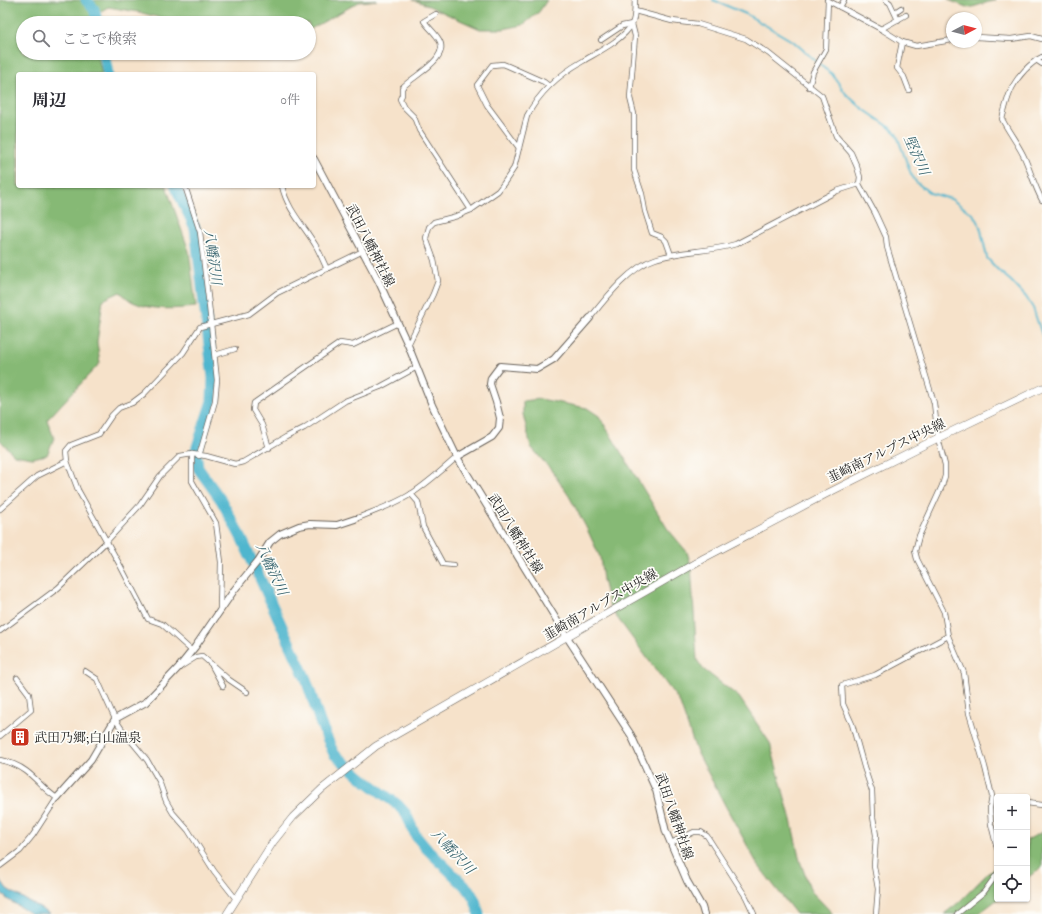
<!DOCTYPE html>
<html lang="ja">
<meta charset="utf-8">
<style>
body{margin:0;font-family:"IM FELL Double Pica","Noto Serif JP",serif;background:#f2f2f3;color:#2b2b33}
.controls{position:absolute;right:12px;bottom:12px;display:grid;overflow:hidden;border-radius:4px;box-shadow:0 1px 3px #0004}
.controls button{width:36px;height:36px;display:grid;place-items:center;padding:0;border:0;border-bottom:1px solid #e1e1e2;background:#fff;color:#2b2b33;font:20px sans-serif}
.compass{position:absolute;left:946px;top:12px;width:36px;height:36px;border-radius:50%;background:#fff;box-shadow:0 1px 3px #0004;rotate:83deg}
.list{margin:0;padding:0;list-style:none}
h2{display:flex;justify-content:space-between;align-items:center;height:52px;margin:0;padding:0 16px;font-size:17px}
h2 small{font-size:13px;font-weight:400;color:#7c7c81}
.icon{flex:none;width:22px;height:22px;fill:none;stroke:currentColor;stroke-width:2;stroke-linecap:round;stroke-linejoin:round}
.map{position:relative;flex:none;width:1042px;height:914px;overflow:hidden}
.search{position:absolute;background:#fff;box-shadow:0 1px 3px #0004;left:16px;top:16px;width:300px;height:44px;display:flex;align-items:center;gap:10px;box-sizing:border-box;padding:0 14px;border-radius:22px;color:#7c7c81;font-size:15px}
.panel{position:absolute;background:#fff;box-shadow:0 1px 3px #0004;left:16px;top:72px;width:300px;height:116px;border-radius:4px}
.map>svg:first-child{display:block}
</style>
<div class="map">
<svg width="1042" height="914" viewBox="0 0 1042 914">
<rect width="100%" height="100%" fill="#fdfcf7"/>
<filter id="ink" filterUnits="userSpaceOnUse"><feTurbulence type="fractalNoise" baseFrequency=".025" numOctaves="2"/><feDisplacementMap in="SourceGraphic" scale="8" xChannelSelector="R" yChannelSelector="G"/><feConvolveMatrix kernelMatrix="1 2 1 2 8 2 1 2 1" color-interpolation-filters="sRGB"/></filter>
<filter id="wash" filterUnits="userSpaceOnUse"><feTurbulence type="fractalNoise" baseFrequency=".012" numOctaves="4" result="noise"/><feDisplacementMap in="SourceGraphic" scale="16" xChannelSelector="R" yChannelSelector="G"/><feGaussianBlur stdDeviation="0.9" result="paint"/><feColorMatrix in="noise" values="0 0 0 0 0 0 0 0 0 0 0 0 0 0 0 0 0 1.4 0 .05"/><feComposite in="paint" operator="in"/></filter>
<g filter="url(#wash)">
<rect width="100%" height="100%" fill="#f6e2ca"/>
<g fill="#86b974" stroke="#516a48">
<path d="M0,0H377L359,2L309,30V23H181L138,12L108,7L88,19L89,23H23V53H97L102,74H18V186H166L189,251L196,307C176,309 152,311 133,302C128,300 124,295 120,292L103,300L97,342L100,363L47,420L54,438L47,455L32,458L14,455L0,440Z"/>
<path d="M412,0H547L539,12L523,25L503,29H480L420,2Z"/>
<path d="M948,0H996L969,8Z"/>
<path d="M540,399L587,408L599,416L667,528L687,552L691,565L697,660L703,669L739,697L770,743L791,820L800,861L811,891L833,914H796L758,865L726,807L696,750L679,701L610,608L603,580L600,557L586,527L569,496L551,470L531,447L523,414V401Z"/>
<path d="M1042,832V867L1027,878V840Z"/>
<path d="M997,864V899H998L978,914H944L958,903Z"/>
</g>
<path fill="#50b6ce" stroke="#366975" d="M0,879L7,889L50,914H31L7,899L0,891Z"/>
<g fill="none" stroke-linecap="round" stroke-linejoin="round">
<path stroke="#50b6ce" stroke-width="2" d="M713,0L746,14L794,42L820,65L832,74L846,94L863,109L888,126L896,133L911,174L916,182L930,193L951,199L973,214L978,221L981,230L987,258L999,271L1011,281L1026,297L1033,308L1042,335"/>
<g stroke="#50b6ce" stroke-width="11">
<path d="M86,0L94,9L98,23"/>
<path d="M104,53L108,74"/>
<path d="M175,186L195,228L213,378L212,401L196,450L198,468L221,500L242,539L306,679L320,722L334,754L362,778L398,805L406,814L416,836L426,848L469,890L475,900L479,914"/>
</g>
</g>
</g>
<g filter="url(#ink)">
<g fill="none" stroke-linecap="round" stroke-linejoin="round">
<g stroke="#686159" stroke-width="6">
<g id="street">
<path d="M827,0L881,29L902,42L916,46L952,40"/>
<path d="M886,0L890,3L898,20"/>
<path d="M840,7L844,0"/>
<path d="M635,11L672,21L698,24L746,39L768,53L822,96L836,136L851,153L857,167L860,177L859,184L875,213L886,237L887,247L934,403L938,438L945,465V476L942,486L919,536L915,551L917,559L944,612L948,636L964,673L969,713L985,767L992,796L990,808L991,824L997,848"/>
<path d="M895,12L901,8"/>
<path d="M436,14L424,21C428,27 434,32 438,38C453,58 412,76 402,88V95L400,99L404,107L414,117L419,130L471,210"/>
<path d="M632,24L635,36L630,98L634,114V170L642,194L645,211L652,233L662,237L666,241L671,255"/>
<path d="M881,29L906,15"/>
<path d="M976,37L1011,39L1031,36L1042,39"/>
<path d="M601,40L622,26L632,24"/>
<path d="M902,42L897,68L904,77L909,90"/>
<path d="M1042,57C1030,63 1018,76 1012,88C1007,98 1005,109 1002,119C1009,133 1019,145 1025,159C1031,173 1035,187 1042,200"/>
<path d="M1036,60L1042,64"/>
<path d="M809,87L813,72L826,49L828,0"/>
<path d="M519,148L487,105L477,85L492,65L503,64L508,66L544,82L549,86"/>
<path d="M185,186L200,232L209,305L217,380L215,401L199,456"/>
<path d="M282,186C287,209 304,226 316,246C320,253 323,261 327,269"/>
<path d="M590,318C606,298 630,267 655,259C681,250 710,252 736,244L837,191L859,184"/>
<path d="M408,345L433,294L438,281L434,260L426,238L429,227L434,222L457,216L471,210L488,198L498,191L504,183L514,168L527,116C539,93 560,74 583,61C598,52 623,40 632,24C636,16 634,8 635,0"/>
<path d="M215,355L235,349"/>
<path d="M269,448L262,425L253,410L254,403L340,343L353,345L398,323"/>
<path d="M192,454V481L216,523L221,562L220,610"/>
<path d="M67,461L78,490L121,567L148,619L162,624L192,651"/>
<path d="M411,494L418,502L423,527L443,564L454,565"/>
<path d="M0,509L37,476L67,461L66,451L71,445L99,434L112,415L119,408L132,403L144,394L183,353L200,327L249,314L277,293L363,251"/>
<path d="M355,519C374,511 394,505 411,494C428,483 442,470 457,457"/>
<path d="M0,631L58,588L106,542L140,505L160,476L180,456L192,454L206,456L235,464L243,462L286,437L304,428L345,401L380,387L417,367"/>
<path d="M212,666L223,686"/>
<path d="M180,667L196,657L202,656L228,679L247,692"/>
<path d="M85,671L97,679L115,719L123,731L147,760L159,781L166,801L173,813L188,830L214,871L236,899"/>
<path d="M0,736L31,710L29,694L17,678"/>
<path d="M0,760C10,762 18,765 26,771C37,779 44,790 57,798L33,835L20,851L0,866"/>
<path d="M1027,803L1042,805"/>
<path d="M671,843L694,832H701L707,836L746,897L754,914"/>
<path d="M876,914L878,889L874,866L876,835L873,817L872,791L864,767L852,724L843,704L842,685L875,675L948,636"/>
<path d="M957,914L984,892L997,874"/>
</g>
</g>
<g stroke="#686159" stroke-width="8">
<g id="secondary">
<path d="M314,159L379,282L408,345L432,405L457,457L567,637L631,735L656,790L666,832L687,881L702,907L704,914"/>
<path d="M457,457L492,437L499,428L500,418L496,402L490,384L491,378L500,366L537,369L554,359L590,318"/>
<path d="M57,798L91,760L115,719L146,702L179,667L195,647L235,589L258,561L270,542L280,534L299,526L310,524L337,525L355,519"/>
</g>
</g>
<g stroke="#686159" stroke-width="8">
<path id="primary" d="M227,914L273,842L293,817L322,789L376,746L704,558L826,494L938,438L1042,388"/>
</g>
<use href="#street" stroke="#fff" stroke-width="4.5"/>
<use href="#secondary" stroke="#fff" stroke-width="6"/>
<use href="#primary" stroke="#fff" stroke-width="7"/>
</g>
</g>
<defs>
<g id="building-square" transform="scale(1)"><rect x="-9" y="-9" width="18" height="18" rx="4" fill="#c8321e" stroke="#fdfcf7"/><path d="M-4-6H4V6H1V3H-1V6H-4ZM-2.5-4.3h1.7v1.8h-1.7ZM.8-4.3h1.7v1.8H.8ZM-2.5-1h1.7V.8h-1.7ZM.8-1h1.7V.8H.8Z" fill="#fff"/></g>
</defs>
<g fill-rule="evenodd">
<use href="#building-square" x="20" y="737"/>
</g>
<g text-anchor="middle" stroke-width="3.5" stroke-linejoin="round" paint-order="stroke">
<g font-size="13" fill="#1c1c1c" stroke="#fdfcf7">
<text transform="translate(371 245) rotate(63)" y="5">武田八幡神社線</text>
<text transform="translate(886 450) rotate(-26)" y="5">韮崎南アルプス中央線</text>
<text transform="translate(516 533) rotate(58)" y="5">武田八幡神社線</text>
<text transform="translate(600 604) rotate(-30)" y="5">韮崎南アルプス中央線</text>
<text transform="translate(675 816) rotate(71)" y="5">武田八幡神社線</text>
</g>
<g font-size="13" fill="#1c1c1c" stroke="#fdfcf7" text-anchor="start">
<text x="34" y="742">武田乃郷;白山温泉</text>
</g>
<g font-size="14" font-style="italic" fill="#33616c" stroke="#fdfcf7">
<text transform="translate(917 155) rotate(66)" y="5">堅沢川</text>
<text transform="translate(213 257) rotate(82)" y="5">八幡沢川</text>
<text transform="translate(272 569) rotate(65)" y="5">八幡沢川</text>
<text transform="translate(453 851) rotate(47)" y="5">八幡沢川</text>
</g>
</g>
</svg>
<div class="controls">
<button>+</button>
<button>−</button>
<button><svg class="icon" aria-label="locate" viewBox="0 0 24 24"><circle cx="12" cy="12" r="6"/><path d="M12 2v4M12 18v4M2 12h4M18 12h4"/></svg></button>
</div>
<svg class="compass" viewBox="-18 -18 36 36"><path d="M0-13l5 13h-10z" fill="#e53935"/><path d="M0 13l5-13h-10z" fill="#7c7c81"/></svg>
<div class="search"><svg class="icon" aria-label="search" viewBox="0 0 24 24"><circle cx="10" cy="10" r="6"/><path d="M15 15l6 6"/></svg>ここで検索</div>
<section class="panel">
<h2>周辺<small>0件</small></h2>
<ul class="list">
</ul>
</section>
</div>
